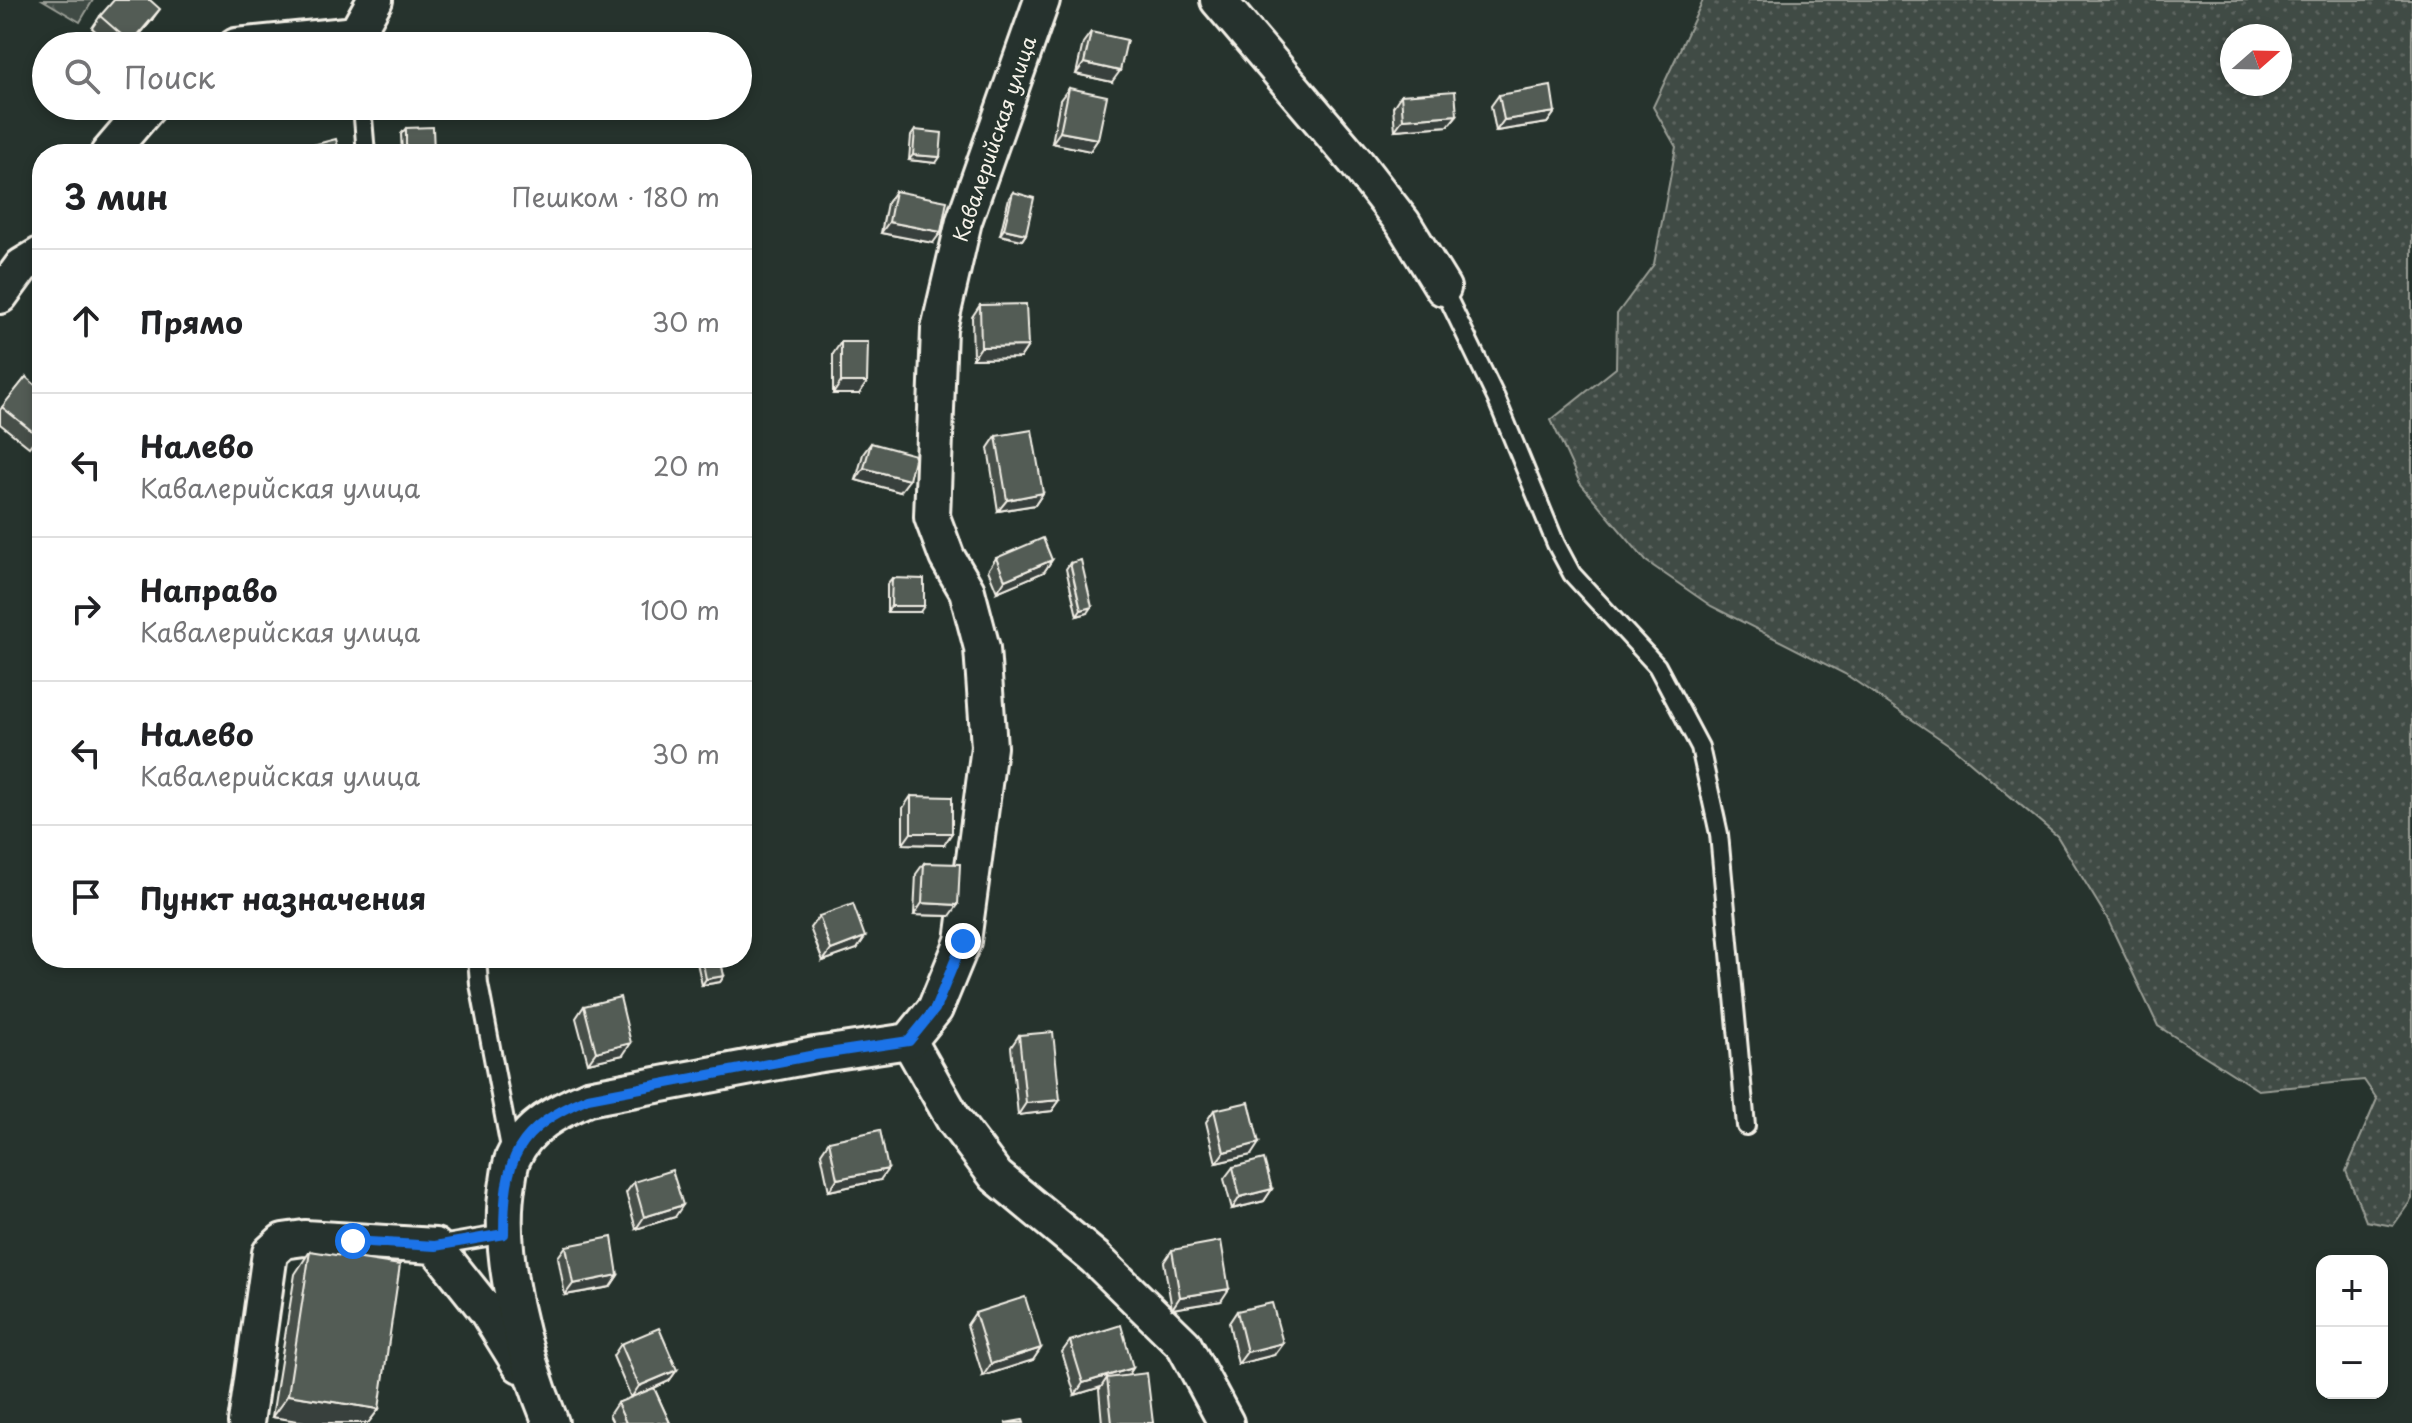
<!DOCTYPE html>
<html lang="ru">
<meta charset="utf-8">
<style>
body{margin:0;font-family:"Playpen Sans",sans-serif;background:#f2f2f2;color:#202124}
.controls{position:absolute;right:24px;bottom:24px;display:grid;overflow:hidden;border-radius:16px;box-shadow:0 4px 12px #0003}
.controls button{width:72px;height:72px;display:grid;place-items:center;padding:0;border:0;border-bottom:2px solid #e0e0e0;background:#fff;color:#202124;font:40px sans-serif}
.compass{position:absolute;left:2220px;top:24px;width:72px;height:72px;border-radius:50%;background:#fff;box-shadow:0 4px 12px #0003;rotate:70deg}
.stop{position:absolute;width:24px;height:24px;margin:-18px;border:6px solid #1a73e8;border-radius:50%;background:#fff}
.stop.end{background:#1a73e8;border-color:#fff;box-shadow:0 2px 8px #0008}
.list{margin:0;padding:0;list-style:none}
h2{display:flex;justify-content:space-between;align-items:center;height:104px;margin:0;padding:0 32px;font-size:34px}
h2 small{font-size:26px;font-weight:400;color:#757577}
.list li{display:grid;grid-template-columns:52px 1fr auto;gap:24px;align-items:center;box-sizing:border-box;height:144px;padding:0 32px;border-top:2px solid #e0e0e0}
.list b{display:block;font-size:30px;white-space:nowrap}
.list p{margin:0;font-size:26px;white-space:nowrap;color:#757577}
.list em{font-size:26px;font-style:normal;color:#757577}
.icon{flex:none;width:44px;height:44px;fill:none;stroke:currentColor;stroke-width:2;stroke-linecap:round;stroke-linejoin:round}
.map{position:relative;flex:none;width:2412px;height:1423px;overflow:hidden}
.search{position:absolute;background:#fff;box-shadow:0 4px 12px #0003;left:32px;top:32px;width:720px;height:88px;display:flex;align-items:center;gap:20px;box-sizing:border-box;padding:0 28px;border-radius:44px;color:#757577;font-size:30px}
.panel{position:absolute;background:#fff;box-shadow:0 4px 12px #0003;left:32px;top:144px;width:720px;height:824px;border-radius:32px}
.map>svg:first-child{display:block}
</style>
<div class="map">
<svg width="2412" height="1423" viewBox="0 0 2412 1423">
<defs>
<pattern id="green-dots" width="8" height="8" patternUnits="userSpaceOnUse" patternTransform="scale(2)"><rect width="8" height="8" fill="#414b45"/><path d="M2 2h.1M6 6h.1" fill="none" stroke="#5d6560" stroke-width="1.8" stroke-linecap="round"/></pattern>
<pattern id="forest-firs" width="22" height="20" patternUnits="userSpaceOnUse" patternTransform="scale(2)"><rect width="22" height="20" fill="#414b45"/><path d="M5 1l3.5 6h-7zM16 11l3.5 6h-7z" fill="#5d6560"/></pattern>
</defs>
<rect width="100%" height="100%" fill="#26332d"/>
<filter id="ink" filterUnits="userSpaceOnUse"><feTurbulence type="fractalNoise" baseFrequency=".0125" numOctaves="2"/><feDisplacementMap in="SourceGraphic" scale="16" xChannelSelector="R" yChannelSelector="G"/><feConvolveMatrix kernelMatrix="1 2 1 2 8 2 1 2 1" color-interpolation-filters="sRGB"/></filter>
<g filter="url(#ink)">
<path fill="url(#green-dots)" stroke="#9a9e96" stroke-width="2" fill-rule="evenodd" d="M1703,0H2412V1199L2393,1226L2366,1221L2346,1171L2377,1099L2364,1080L2258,1090L2158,1026L2107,918L2057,836L1951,746L1845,674L1711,606L1646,561L1580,483L1551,420L1616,368L1617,314L1654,264L1676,147L1653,107ZM2232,36H2280V84H2232Z"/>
<path fill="url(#forest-firs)" stroke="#9a9e96" stroke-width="2" d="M43,0H93L80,22Z"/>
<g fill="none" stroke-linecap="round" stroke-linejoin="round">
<g stroke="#f4f1e8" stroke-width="22">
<g id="lane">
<path d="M362,106L366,154"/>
<path d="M1443,288L1496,398L1556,544L1572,574L1657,666L1700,747L1719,834L1746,1126"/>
<path d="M477,958L479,984L511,1153"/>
<path d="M435,1246L504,1234"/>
</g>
</g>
<g stroke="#f4f1e8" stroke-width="40">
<g id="street">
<path d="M1218,0L1355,161L1403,223L1443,288"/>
<path d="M236,46L356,34L375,0"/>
<path d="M108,154L149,106"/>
<path d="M0,296L22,266L42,254"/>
<path d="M909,1041L954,1120L996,1176L1095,1258L1184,1345L1226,1423"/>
<path d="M246,1423L270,1253L283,1241L304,1238L435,1246L486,1310L520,1365"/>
<path d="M551,1423C524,1357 495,1253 508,1182C509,1175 510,1165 513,1158C527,1126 558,1111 588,1098L815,1055L909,1041L935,1009L963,941L989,747L982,648L967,591L947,557L932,517L939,329L964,221L1042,0"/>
</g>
</g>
<use href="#lane" stroke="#26332d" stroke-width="16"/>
<use href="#street" stroke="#26332d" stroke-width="34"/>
</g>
<g fill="#474f49" stroke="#f4f1e8" stroke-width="2">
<path d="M100,16L152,20L130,46H113L92,28Z"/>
<path d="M1091,32L1112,82L1076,74L1083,43Z"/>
<path d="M1069,88L1098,139L1090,151L1052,143L1060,100Z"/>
<path d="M1401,95L1457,115L1448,126L1395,130L1393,107Z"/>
<path d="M1499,95L1555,112L1547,123L1496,131L1491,106Z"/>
<path d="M406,128L432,154H402L401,134Z"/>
<path d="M915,130L936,163L909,160L911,136Z"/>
<path d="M309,146L340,154H305L304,152Z"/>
<path d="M895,191L933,243L881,233L887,203Z"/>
<path d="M1013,192L1026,234L1022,240L1000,235L1009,198Z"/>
<path d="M980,305L1028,346L1020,358L973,359L972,317Z"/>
<path d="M841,342L867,382L859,394H833V354Z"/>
<path d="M26,377L42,430L29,447L0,424V410Z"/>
<path d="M996,436L1043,493L1035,505L998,511L988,448Z"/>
<path d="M871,443L900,492L856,480L863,454Z"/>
<path d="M996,558L1052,560L1044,572L997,592L988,570Z"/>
<path d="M1070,563L1088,613L1077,616L1066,569Z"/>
<path d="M892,578L920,612H887V584Z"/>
<path d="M911,796L944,845L903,844V808Z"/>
<path d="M924,863L950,916L914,915L916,874Z"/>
<path d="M819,916L865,937L857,949L823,961L810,928Z"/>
<path d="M696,958H720L724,976L720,982L702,985Z"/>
<path d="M584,1006L623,1055L588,1063L576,1018Z"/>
<path d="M1019,1035L1060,1100L1052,1111L1018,1115L1011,1047Z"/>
<path d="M1214,1110L1251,1155L1216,1163L1206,1122Z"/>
<path d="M829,1141L880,1180L829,1191L821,1153Z"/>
<path d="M1233,1167L1272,1189L1264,1201L1232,1209L1224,1179Z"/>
<path d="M634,1182L675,1217L636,1229L626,1193Z"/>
<path d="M566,1246L618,1275L610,1287L565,1295L558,1257Z"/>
<path d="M1172,1250L1221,1301L1172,1309L1164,1262Z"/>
<path d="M310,1251L379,1409L368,1423H311L272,1417L295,1274Z"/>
<path d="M1237,1311L1274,1355L1238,1364L1229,1323Z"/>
<path d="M975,1313L1041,1348L1033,1360L983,1376L967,1325Z"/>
<path d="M1070,1341L1133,1368L1128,1376L1153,1423H1102L1099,1390L1101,1387L1075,1395L1062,1352Z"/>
<path d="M621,1344L677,1370L669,1381L654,1388L670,1423H613L609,1415L617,1403L631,1398L613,1356Z"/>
</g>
<g fill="#39403c" stroke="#f4f1e8" stroke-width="2">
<path d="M160,9L152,20L130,46H128Z"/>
<path d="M1084,63L1120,71L1112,82L1076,74Z"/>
<path d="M1555,112L1547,123L1496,131L1504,120Z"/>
<path d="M1457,115L1448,126L1395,130L1403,119Z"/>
<path d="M1060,132L1098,139L1090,151L1052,143Z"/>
<path d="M434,152L432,154H405L406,153Z"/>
<path d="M913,155L940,157L936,163L909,160Z"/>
<path d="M889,222L941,232L933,243L881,233Z"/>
<path d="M1004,229L1026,234L1022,240L1000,235Z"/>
<path d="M1028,346L1020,358L973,359L981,347Z"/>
<path d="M841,382H867L859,394H833Z"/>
<path d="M864,468L909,480L900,492L856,480Z"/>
<path d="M1043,493L1035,505L998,511L1007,500Z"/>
<path d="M1052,560L1044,572L997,592L1005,580Z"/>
<path d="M891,606H924L920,612H887Z"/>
<path d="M1092,607L1088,613L1077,616L1081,610Z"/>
<path d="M911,833H952L944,845L903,844Z"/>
<path d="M922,903L958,905L950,916L914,915Z"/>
<path d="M865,937L857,949L823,961L831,950Z"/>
<path d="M724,976L720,982L702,985L706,979Z"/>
<path d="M631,1043L623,1055L588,1063L596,1052Z"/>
<path d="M1060,1100L1052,1111L1018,1115L1026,1103Z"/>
<path d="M1259,1143L1251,1155L1216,1163L1224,1152Z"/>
<path d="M888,1169L880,1180L829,1191L837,1179Z"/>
<path d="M1272,1189L1264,1201L1232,1209L1240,1197Z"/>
<path d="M683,1205L675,1217L636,1229L644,1217Z"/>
<path d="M618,1275L610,1287L565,1295L573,1284Z"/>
<path d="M1229,1289L1221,1301L1172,1309L1180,1297Z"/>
<path d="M1283,1343L1274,1355L1238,1364L1247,1352Z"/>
<path d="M1041,1348L1033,1360L983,1376L991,1364Z"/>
<path d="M1133,1368L1125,1380L1107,1378L1101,1387L1075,1395L1083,1383Z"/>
<path d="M677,1370L669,1381L631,1398L639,1386Z"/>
<path d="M288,1395L379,1409L368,1423H311L272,1417Z"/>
</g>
<g fill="#525c55" stroke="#f4f1e8" stroke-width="2">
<path d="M114,0H150L160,9L131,43L100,16Z"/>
<path d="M1091,32L1127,40L1120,71L1084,63Z"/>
<path d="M435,35L437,46H404L403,39Z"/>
<path d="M1551,86L1555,112L1504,120L1499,95Z"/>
<path d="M1069,88L1107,96L1098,139L1060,132Z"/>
<path d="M1455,91L1457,115L1403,119L1401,95Z"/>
<path d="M433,127L434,152L406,153V128Z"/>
<path d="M915,130L942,133L940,157L913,155Z"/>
<path d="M336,139L340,154H310L309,146Z"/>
<path d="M895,191L947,201L941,232L889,222Z"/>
<path d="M1013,192L1034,198L1026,234L1004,229Z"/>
<path d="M1026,304L1028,346L981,347L980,305Z"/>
<path d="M841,342H868L867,382H841Z"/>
<path d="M26,377L42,391V429L37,435L2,407Z"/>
<path d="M1032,430L1043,493L1007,500L996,436Z"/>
<path d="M871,443L915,455L909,480L864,468Z"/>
<path d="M1043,538L1052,560L1005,580L996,558Z"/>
<path d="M1081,560L1092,607L1081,610L1070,563Z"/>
<path d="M892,578L924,579V606H891Z"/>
<path d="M911,796L952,797V833H911Z"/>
<path d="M924,863L960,864L958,905L922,903Z"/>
<path d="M853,904L865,937L831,950L819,916Z"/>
<path d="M702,958H720L724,976L706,979Z"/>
<path d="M620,997L631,1043L596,1052L584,1006Z"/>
<path d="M1053,1032L1060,1100L1026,1103L1019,1035Z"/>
<path d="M1249,1102L1259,1143L1224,1152L1214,1110Z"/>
<path d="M880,1130L888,1169L837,1179L829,1141Z"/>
<path d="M1264,1159L1272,1189L1240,1197L1233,1167Z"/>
<path d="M672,1170L683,1205L644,1217L634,1182Z"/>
<path d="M612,1237L618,1275L573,1284L566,1246Z"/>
<path d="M1221,1241L1229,1289L1180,1297L1172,1250Z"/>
<path d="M310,1251L400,1265L379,1409L288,1395Z"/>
<path d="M1025,1297L1041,1348L991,1364L975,1313Z"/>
<path d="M1272,1303L1283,1343L1247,1352L1237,1311Z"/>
<path d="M1121,1325L1133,1368L1083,1383L1070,1341Z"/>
<path d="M659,1328L677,1370L639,1386L621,1344Z"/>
<path d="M1147,1373L1153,1423H1112L1107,1378Z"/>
<path d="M654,1388L670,1423H626L617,1403Z"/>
<path d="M1023,1420L1024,1423H1005Z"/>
</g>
</g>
<g fill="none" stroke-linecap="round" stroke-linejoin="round" filter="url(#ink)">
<path stroke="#1a73e8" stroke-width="10" d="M353,1241L435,1246L504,1234C504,1157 516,1129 588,1098L815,1055L909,1041L935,1009L963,941"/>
</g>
<g text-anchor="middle" stroke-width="6" stroke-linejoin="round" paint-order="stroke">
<g font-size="20" fill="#f4f1e8" stroke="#26332d">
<text transform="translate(995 139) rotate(-71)" y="7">Кавалерийская улица</text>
</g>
</g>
</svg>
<div class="controls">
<button>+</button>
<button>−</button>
</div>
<svg class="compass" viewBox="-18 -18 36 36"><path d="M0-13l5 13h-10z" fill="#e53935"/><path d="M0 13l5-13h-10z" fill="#757577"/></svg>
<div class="stop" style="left:353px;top:1241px"></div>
<div class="stop end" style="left:963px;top:941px"></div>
<div class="search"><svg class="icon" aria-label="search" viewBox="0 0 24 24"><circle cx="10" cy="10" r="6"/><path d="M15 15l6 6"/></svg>Поиск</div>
<section class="panel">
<h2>3 мин<small>Пешком · 180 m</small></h2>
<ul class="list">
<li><svg class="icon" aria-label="ahead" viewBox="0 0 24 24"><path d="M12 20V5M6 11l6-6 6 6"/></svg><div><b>Прямо</b></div><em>30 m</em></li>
<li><svg class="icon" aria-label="left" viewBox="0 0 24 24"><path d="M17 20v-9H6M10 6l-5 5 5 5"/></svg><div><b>Налево</b><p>Кавалерийская улица</p></div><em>20 m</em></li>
<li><svg class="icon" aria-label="right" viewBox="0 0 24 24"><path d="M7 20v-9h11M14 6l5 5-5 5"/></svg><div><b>Направо</b><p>Кавалерийская улица</p></div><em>100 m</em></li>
<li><svg class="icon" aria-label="left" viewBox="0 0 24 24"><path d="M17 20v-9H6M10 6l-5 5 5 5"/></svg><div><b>Налево</b><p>Кавалерийская улица</p></div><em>30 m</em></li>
<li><svg class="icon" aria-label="arrive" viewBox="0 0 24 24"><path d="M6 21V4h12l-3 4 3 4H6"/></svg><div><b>Пункт назначения</b></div></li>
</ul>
</section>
</div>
